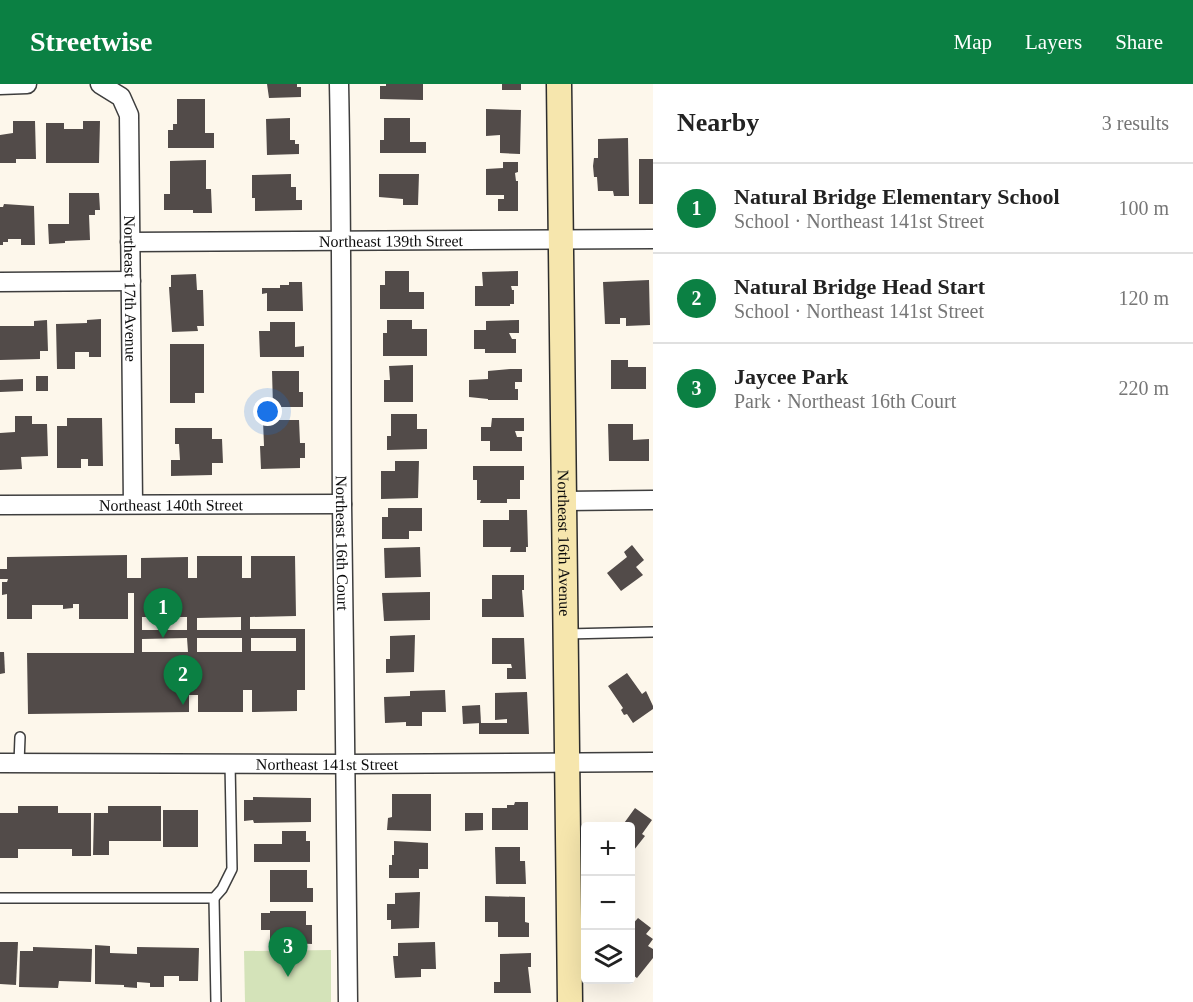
<!DOCTYPE html>
<meta charset="utf-8">
<style>
body{margin:0;font-family:"Times New Roman",serif;background:#f6f6f6;color:#222}
.controls{position:absolute;right:18px;bottom:18px;display:grid;overflow:hidden;border-radius:6px;box-shadow:0 6px 24px #0002}
.controls button{width:54px;height:54px;display:grid;place-items:center;padding:0;border:0;border-bottom:2px solid #e0e0e0;background:#fff;color:#222;font:30px sans-serif}
.you{position:absolute;left:268px;top:328px;width:21px;height:21px;margin:-15px;border:4px solid #fff;border-radius:50%;background:#1a73e8;box-shadow:0 0 0 9px #1a73e833}
.badge{display:grid;place-items:center;width:39px;height:39px;border-radius:50%;background:#0b8043;color:#fff;font-size:20px;font-weight:700}
.pin{position:absolute;translate:-50% -50px;filter:drop-shadow(0 2px 3px #0008)}
.pin::after{content:'';position:absolute;top:32px;width:21px;height:18px;background:inherit;clip-path:polygon(0 0,100% 0,50% 100%)}
.list{margin:0;padding:0;list-style:none}
h2{display:flex;justify-content:space-between;align-items:center;height:78px;margin:0;padding:0 24px;font-size:26px}
h2 small{font-size:20px;font-weight:400;color:#767676}
.list li{display:grid;grid-template-columns:39px 1fr auto;gap:18px;align-items:center;box-sizing:border-box;height:90px;padding:0 24px;border-top:2px solid #e0e0e0}
.list b{display:block;font-size:22px;white-space:nowrap}
.list p{margin:0;font-size:20px;white-space:nowrap;color:#767676}
.list em{font-size:20px;font-style:normal;color:#767676}
.icon{flex:none;width:33px;height:33px;fill:none;stroke:currentColor;stroke-width:2;stroke-linecap:round;stroke-linejoin:round}
.map{position:relative;flex:none;width:653px;height:918px;overflow:hidden}
header{display:flex;align-items:center;gap:36px;box-sizing:border-box;height:84px;padding:0 30px;background:#0b8043;color:#fff}
header strong{font-size:28px}
nav{display:flex;gap:33px;margin-inline-start:auto;font-size:21px}
main{display:flex}
aside{flex:1;background:#fff}
.map>svg:first-child{display:block}
</style>
<header>
<strong>Streetwise</strong>
<nav><a>Map</a><a>Layers</a><a>Share</a></nav>
</header>
<main>
<div class="map">
<svg width="653" height="918" viewBox="0 0 653 918">
<rect width="100%" height="100%" fill="#fdf7eb"/>
<path fill="#d4e3b9" d="M331,866V918H245L244,867Z"/>
<g fill="#524b49" fill-rule="evenodd">
<path d="M267,0H297V3H301V13L269,14Z"/>
<path d="M386,0H423V16L380,15V2H386Z"/>
<rect x="502" y="0" width="19" height="6"/>
<path d="M177,15H205V49H214V64H168V46H173V40H177Z"/>
<path d="M486,25L521,26L520,70L500,69V51L486,52Z"/>
<path d="M290,34V56H295V60H299V70L267,71L266,35Z"/>
<path d="M384,34H410V58H426V69H380V56H384Z"/>
<path d="M13,37H35L36,75H16V79H0V51L13,49Z"/>
<path d="M83,37H100L99,79H46V39H64V45H83Z"/>
<path d="M628,54L629,112H614L613,107H598L597,93H594L593,82L594,74H598V55Z"/>
<rect x="639" y="75" width="14" height="45"/>
<path d="M206,76V105H211L212,129H193V126H164V110H170V77Z"/>
<path d="M503,78H518V88L515,89L516,97H518V127H498V115H504V111H486V85L503,84Z"/>
<path d="M291,90V103H296V116H302V126L255,127V114H252V91Z"/>
<path d="M379,90H419L418,121H403V115L379,113Z"/>
<path d="M69,109H99L100,126H95V131H89L90,156L65,157V159L49,160L48,140H69Z"/>
<path d="M4,120L34,122L35,161H21V155H8V158H3V161H0V123H3Z"/>
<path d="M385,187H409V208H424V225H380V201H385Z"/>
<path d="M518,187V202H511L512,206H514V220H510V222H475V202H483L482,188Z"/>
<path d="M196,190L197,206H203L204,242H197L198,247L172,248L169,203H171V191Z"/>
<path d="M649,196L650,241L626,242V234H620V240H605L603,198Z"/>
<path d="M289,198H302L303,227H267V209L262,210V204H280V201H289Z"/>
<path d="M101,235V273H89V268H75V285H57L56,240L87,239V236Z"/>
<path d="M47,236L48,267H40V275L0,276V242H34V237Z"/>
<path d="M387,236H412V245H427V272H383V249H387Z"/>
<path d="M519,236V249H509L512,255H516V269H485V265H474V246H486V237Z"/>
<path d="M270,238H295V263L304,262V273H260L259,247H270Z"/>
<path d="M170,260H204V309H195V319H170Z"/>
<path d="M611,276H628V283H646V305H611Z"/>
<path d="M413,281V318H384V296H390L389,282Z"/>
<path d="M510,285H522V298H515V305H518V316H488V315L469,313V296L488,295V287Z"/>
<path d="M272,287H299V308H303V323H273Z"/>
<rect x="36" y="292" width="12" height="15"/>
<path d="M23,295V307L0,308V296Z"/>
<path d="M391,330H417V345H427V365L387,366V352H391Z"/>
<path d="M15,332H32V340H47L48,372L21,373L22,385L0,386V349L15,348Z"/>
<path d="M67,334H102L103,382H88V375H81V384H57V342H67Z"/>
<path d="M492,334H524V347H515L517,353H522V367H490V357H481V343H491Z"/>
<path d="M263,336H299L300,359H305V374H300V384L261,385L260,362H264Z"/>
<path d="M608,340H633V356L649,355V377H609Z"/>
<path d="M175,344H212V355H222L223,379H212V391L171,392V376H180L179,360H175Z"/>
<path d="M395,377H419L418,414L381,415V387H395Z"/>
<path d="M473,382H524V396H520V415H507V419H480L481,416H477V396H473Z"/>
<path d="M388,424H422V447H409V455H382V433H388Z"/>
<path d="M509,426H527L528,463H526V468H510L511,463H483V436H509Z"/>
<path d="M632,461L644,476L636,483L643,491L621,507L607,489L627,473L624,468Z"/>
<path d="M420,463L421,493L385,494L384,464Z"/>
<path d="M127,471V494H141V474L188,473V494H197V472H242V494H251V472H295L296,532L250,533V545H305V606H297V627L252,628V606H243V628H198V611H189V628L28,630L27,569H134V509H128V535H79V520H73V524L63,525V521H32V535H7V510L2,511V498H7L8,495H0V485H7V473ZM142,533H187V546H142ZM241,533V546H197V534ZM187,554L188,568H142V555ZM197,554H242V568H197ZM251,554H296V567H251Z"/>
<path d="M492,491H524V506H522L524,533H482V515H492Z"/>
<path d="M430,508V536L384,537L382,509Z"/>
<path d="M415,551L414,588L386,589V575H390V552Z"/>
<path d="M492,554H524L526,595H507V584H512L511,580H492Z"/>
<path d="M0,568H4L5,589L0,590Z"/>
<path d="M627,589L642,610L646,607L653,622V625L633,639L627,630L624,631L621,626L623,624L608,602Z"/>
<path d="M445,606L446,628H422V642H406V638L385,639L384,613L410,612V607Z"/>
<path d="M527,608L529,650H479V639H507V635L495,636V609Z"/>
<path d="M480,621L481,639L463,640L462,622Z"/>
<path d="M392,710H431V747L387,746L388,734L392,733Z"/>
<path d="M253,713L311,714V738L254,739L253,736L244,737V716H253Z"/>
<path d="M515,718H528V746H492V724H507V721H514Z"/>
<path d="M18,722H58V729H91V772H72V765H18V774H0V729H18Z"/>
<path d="M108,722H161V757H109V771H93L94,729H108Z"/>
<path d="M635,724L652,736L642,750L645,752L630,771V742H622Z"/>
<rect x="163" y="726" width="35" height="37"/>
<path d="M465,729H483V746L465,747Z"/>
<path d="M282,747H306V757H310V778H254V760H282Z"/>
<path d="M394,757L428,759V785H419V794H389V781H392V771H394Z"/>
<path d="M495,763H520V777H525L526,800H496Z"/>
<path d="M270,786H307V804H313V818H270Z"/>
<path d="M420,808L419,844L391,845V836H387V820H395V809Z"/>
<path d="M485,812L525,813V838L529,839V853H498V838H485Z"/>
<path d="M270,827H306V841H312V860L287,859V857L270,856V846H261V829H270Z"/>
<path d="M638,834L651,844L646,850L653,855L648,862L653,865V874L637,894L630,889V843Z"/>
<path d="M0,858H18L16,901L0,900Z"/>
<path d="M435,858L436,885H421V893L395,894L393,872H398V859Z"/>
<path d="M95,861L110,862V869L137,870V863L199,864L198,897H179V892H164V903H150V899L137,898V904L124,903V901L95,900Z"/>
<path d="M33,863L92,865L91,898L59,897L58,904L19,903L20,867H33Z"/>
<path d="M531,869V883H528L531,909H494V898H500V870Z"/>
</g>
<g fill="none" stroke-linecap="round" stroke-linejoin="round">
<g stroke="#3e3e3e" stroke-width="12">
<g id="lane">
<path d="M566,550L653,548"/>
<path d="M19,679L20,653"/>
<path d="M0,814H214L222,805L232,785L230,679"/>
<path d="M214,814L216,918"/>
</g>
</g>
<g stroke="#3e3e3e" stroke-width="21">
<g id="street">
<path id="s1" d="M100,0L121,13L129,31L133,420"/>
<path id="s2" d="M339,0C342,140 341,280 342,420C344,586 347,752 348,918"/>
<path d="M0,1L27,0"/>
<path id="s3" d="M130,158L653,155"/>
<path d="M0,198L131,197"/>
<path d="M564,417L653,416"/>
<path id="s4" d="M0,421L342,420"/>
<path id="s5" d="M0,679L347,680L653,678"/>
</g>
</g>
<g stroke="#2d2d2d" stroke-width="27">
<g id="secondary">
<path id="s6" d="M559,0L570,918"/>
</g>
</g>
<use href="#lane" stroke="#fff" stroke-width="9"/>
<use href="#street" stroke="#fff" stroke-width="18"/>
<use href="#secondary" stroke="#f6e6ad" stroke-width="24"/>
</g>
<g text-anchor="middle" stroke-width="6" stroke-linejoin="round" paint-order="stroke">
<g font-size="16" fill="#0b0b0b" stroke="#fff">
<text dy="6" stroke="none"><textPath href="#s3" startOffset="261">Northeast 139th Street</textPath></text>
<text dy="6" stroke="none"><textPath href="#s1" startOffset="218">Northeast 17th Avenue</textPath></text>
<text dy="6" stroke="none"><textPath href="#s4" startOffset="171">Northeast 140th Street</textPath></text>
<text dy="6" stroke="none"><textPath href="#s2" startOffset="459">Northeast 16th Court</textPath></text>
<text dy="6" stroke="none"><textPath href="#s6" startOffset="459">Northeast 16th Avenue</textPath></text>
<text dy="6" stroke="none"><textPath href="#s5" startOffset="327">Northeast 141st Street</textPath></text>
</g>
</g>
</svg>
<div class="controls">
<button>+</button>
<button>−</button>
<button><svg class="icon" aria-label="layers" viewBox="0 0 24 24"><path d="M12 4l9 5-9 5-9-5zM3 14l9 5 9-5"/></svg></button>
</div>
<div class="you"></div>
<div class="pin badge" style="left:163px;top:554px">1</div>
<div class="pin badge" style="left:183px;top:621px">2</div>
<div class="pin badge" style="left:288px;top:893px">3</div>
</div>
<aside>
<h2>Nearby<small>3 results</small></h2>
<ul class="list">
<li><span class="badge">1</span><div><b>Natural Bridge Elementary School</b><p>School · Northeast 141st Street</p></div><em>100 m</em></li>
<li><span class="badge">2</span><div><b>Natural Bridge Head Start</b><p>School · Northeast 141st Street</p></div><em>120 m</em></li>
<li><span class="badge">3</span><div><b>Jaycee Park</b><p>Park · Northeast 16th Court</p></div><em>220 m</em></li>
</ul>
</aside>
</main>
